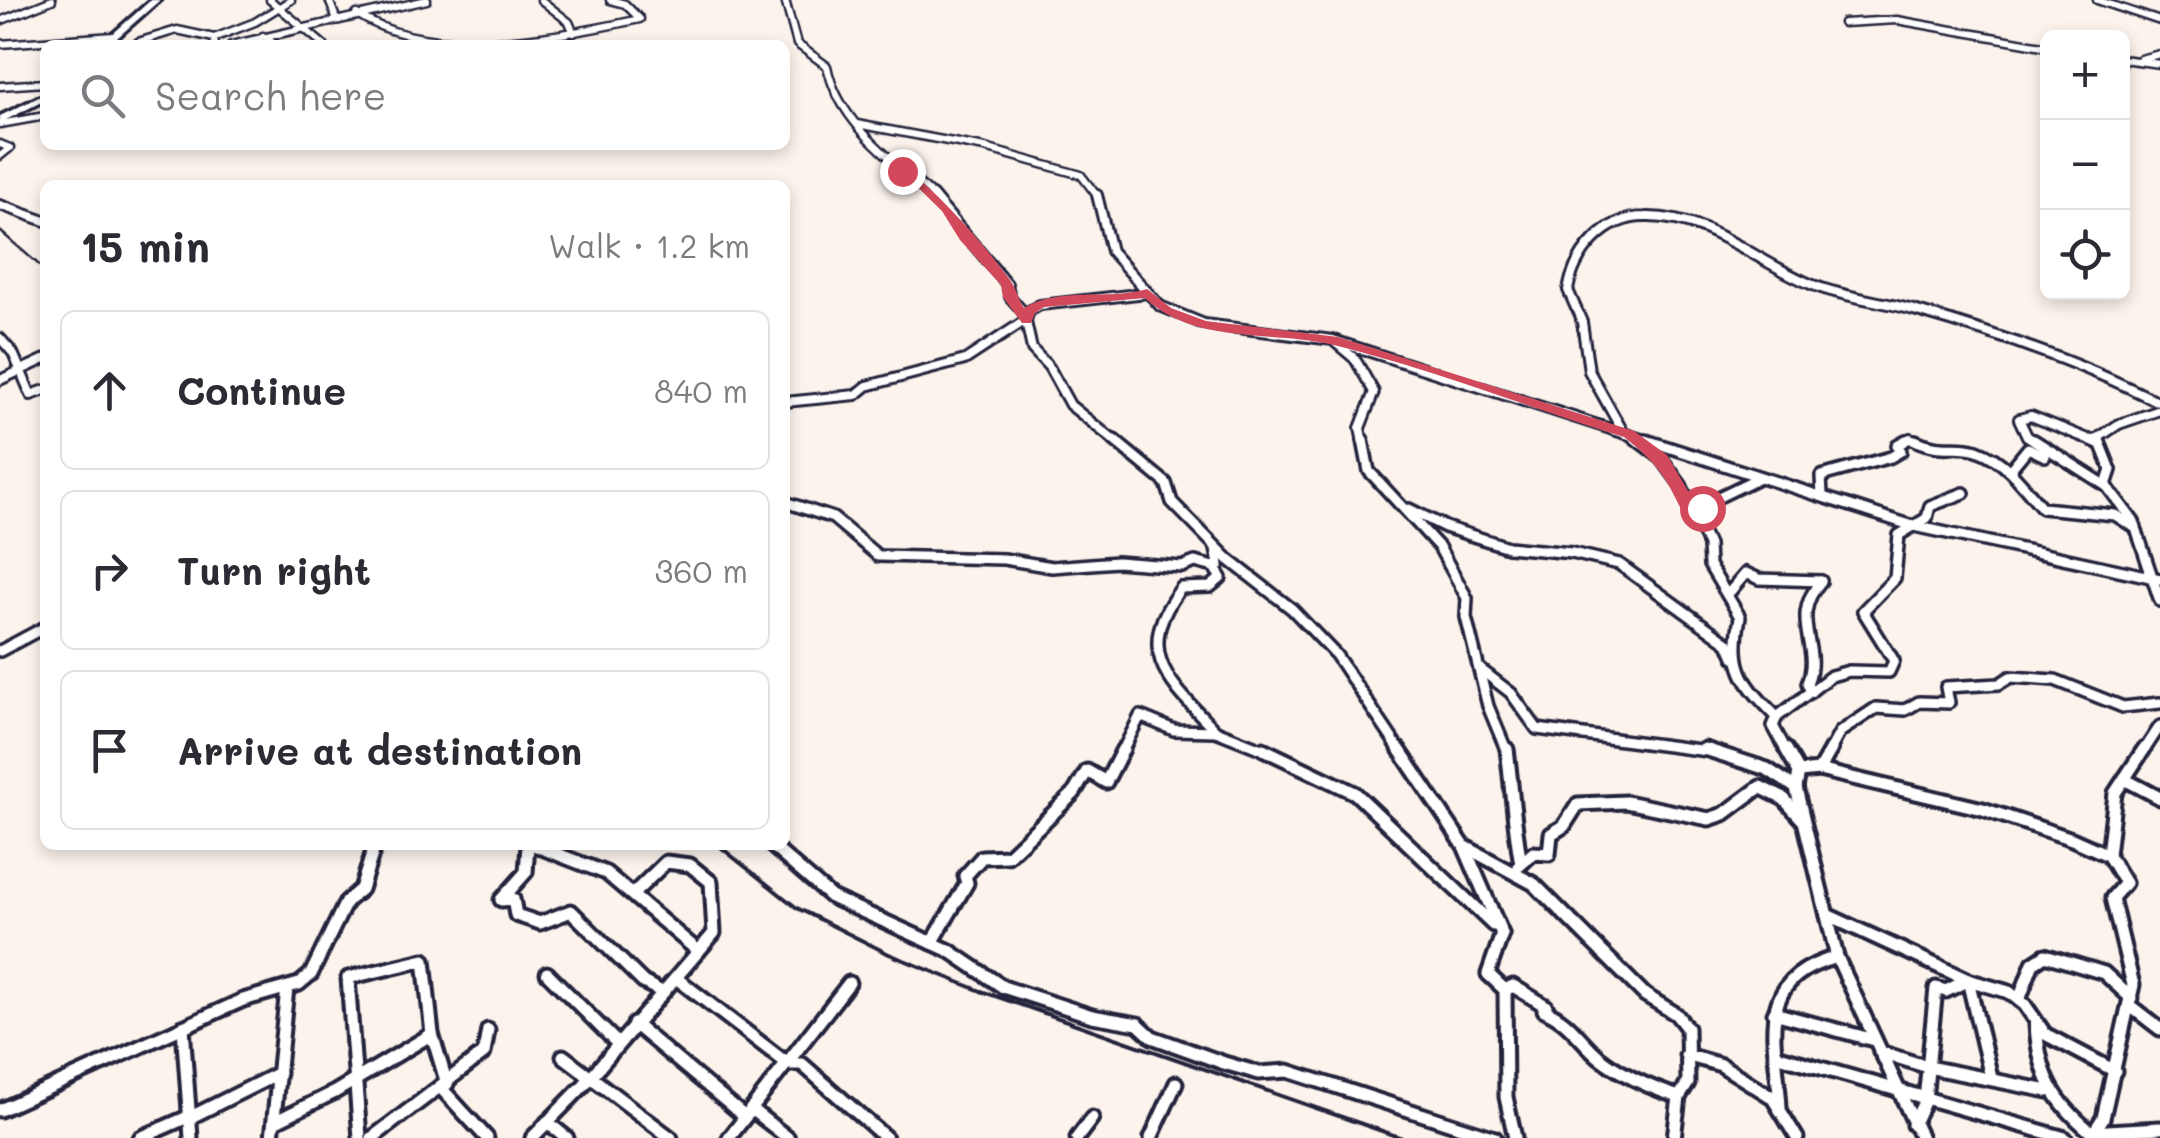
<!DOCTYPE html>
<meta charset="utf-8">
<style>
body{margin:0;font-family:Mali,sans-serif;background:#f7f7f7;color:#2b2b33}
.controls{position:absolute;right:30px;top:30px;display:grid;overflow:hidden;border-radius:15px;box-shadow:0 5px 15px #0003}
.controls button{width:90px;height:90px;display:grid;place-items:center;padding:0;border:0;border-bottom:2px solid #e1e1e2;background:#fff;color:#2b2b33;font:50px sans-serif}
.stop{position:absolute;width:30px;height:30px;margin:-22px;border:8px solid #d1495b;border-radius:50%;background:#fff}
.stop.end{background:#d1495b;border-color:#fff;box-shadow:0 2px 10px #0008}
.list{margin:0;padding:0;list-style:none}
h2{display:flex;justify-content:space-between;align-items:center;height:130px;margin:0;padding:0 40px;font-size:42px}
h2 small{font-size:32px;font-weight:400;color:#7c7c81}
.list li{display:grid;grid-template-columns:65px 1fr auto;gap:30px;align-items:center;box-sizing:border-box;height:160px;margin:0 20px 20px;padding:0 20px;border:2px solid #e1e1e2;border-radius:15px}
.list b{display:block;font-size:38px;white-space:nowrap}
.list em{font-size:32px;font-style:normal;color:#7c7c81}
.icon{flex:none;width:55px;height:55px;fill:none;stroke:currentColor;stroke-width:2;stroke-linecap:round;stroke-linejoin:round}
.map{position:relative;flex:none;width:2160px;height:1138px;overflow:hidden}
.search{position:absolute;background:#fff;box-shadow:0 5px 15px #0003;left:40px;top:40px;width:750px;height:110px;display:flex;align-items:center;gap:25px;box-sizing:border-box;padding:0 35px;border-radius:15px;color:#7c7c81;font-size:38px}
.panel{position:absolute;background:#fff;box-shadow:0 5px 15px #0003;left:40px;top:180px;width:750px;height:670px;border-radius:15px}
.map>svg:first-child{display:block}
</style>
<div class="map">
<svg width="2160" height="1138" viewBox="0 0 2160 1138">
<rect width="100%" height="100%" fill="#fcf3ec"/>
<filter id="ink" filterUnits="userSpaceOnUse"><feTurbulence type="fractalNoise" baseFrequency=".01" numOctaves="2"/><feDisplacementMap in="SourceGraphic" scale="20" xChannelSelector="R" yChannelSelector="G"/><feConvolveMatrix kernelMatrix="1 2 1 2 8 2 1 2 1" color-interpolation-filters="sRGB"/></filter>
<g filter="url(#ink)">
<g fill="none" stroke-linecap="round" stroke-linejoin="round">
<g stroke="#22223b" stroke-width="11">
<g id="minor-far3">
<path d="M270,0L324,45"/>
<path d="M329,0L336,18"/>
<path d="M541,0L569,22L574,33"/>
<path d="M785,0L797,44L827,66C839,124 892,159 935,197"/>
<path d="M2097,0L2160,21"/>
<path d="M357,14C430,62 559,37 640,19L625,4L610,0"/>
<path d="M0,21L52,0"/>
<path d="M1843,23L1897,20L2048,47"/>
<path d="M263,36L276,45"/>
<path d="M138,42L177,30L214,38"/>
<path d="M0,44L114,36"/>
<path d="M215,45L214,38L255,22L291,0"/>
<path d="M231,45L427,0"/>
<path d="M402,45L423,39"/>
<path d="M2122,59L2160,64"/>
<path d="M2140,59L2160,54"/>
<path d="M0,86L45,83"/>
<path d="M0,124L45,116"/>
<path d="M857,124L985,148L1081,175L1098,197"/>
<path d="M0,144L10,148L0,156"/>
</g>
</g>
<g stroke="#22223b" stroke-width="14">
<g id="minor-far2">
<path d="M932,195L1007,284L1010,297L1024,313L1032,349L1049,367L1070,405L1117,443"/>
<path d="M1097,195L1111,251L1160,306L1204,324L1333,340L1654,443"/>
<path d="M0,205L45,221"/>
<path d="M0,338L13,353L31,395L45,390"/>
<path d="M1336,343L1355,359L1374,392L1360,428L1363,443"/>
<path d="M0,380L45,359"/>
<path d="M785,402L856,395L867,386L965,360L1026,320L1029,311L1040,305L1147,293"/>
<path d="M1622,430L1589,371L1582,322L1568,290C1575,252 1605,217 1645,217C1707,215 1758,263 1813,285C1846,298 1883,301 1917,311C2001,335 2083,363 2160,403"/>
<path d="M1635,439L1640,443"/>
<path d="M1901,443L1910,438L1921,443"/>
<path d="M2038,443L2027,436L2019,419L2031,416L2098,443"/>
<path d="M2100,443L2098,438L2119,424L2160,410"/>
</g>
</g>
<g stroke="#22223b" stroke-width="16">
<g id="minor-far1">
<path d="M1114,440L1166,483L1172,502L1228,559L1292,609L1336,655L1401,752"/>
<path d="M1363,440L1369,471L1439,547L1467,598L1466,617L1488,706L1507,752"/>
<path d="M1637,440L1662,459L1681,485L1708,545L1709,565L1740,617C1731,668 1741,681 1777,717L1773,726L1787,752"/>
<path d="M1646,440L1910,525L2160,579"/>
<path d="M1915,440C1942,453 1957,443 1977,450C2005,460 2024,486 2042,508L2115,515L2134,527"/>
<path d="M2034,440L2108,487"/>
<path d="M2092,440L2098,443"/>
<path d="M2099,440L2111,470L2106,485L2134,522L2160,601"/>
<path d="M2010,470L2028,448L2045,456"/>
<path d="M1822,496L1821,476L1891,457L1901,451L1897,445L1906,440"/>
<path d="M785,502L833,518L878,556L1004,559L1052,567L1117,562L1182,567L1195,562L1214,567"/>
<path d="M1409,509L1445,527L1508,547L1572,553L1619,564L1728,643L1734,657"/>
<path d="M1693,518L1694,509L1758,478"/>
<path d="M1216,548L1219,565L1214,567L1221,578L1210,587L1181,588C1132,652 1169,682 1216,731"/>
<path d="M1728,594L1746,573L1759,579L1821,581"/>
<path d="M0,651L45,627"/>
<path d="M1480,669L1511,693L1537,729L1715,752"/>
<path d="M1811,692L1807,683C1823,647 1787,620 1821,581"/>
<path d="M1777,717L1831,676L1849,671L1889,672L1894,661L1863,611L1895,578L1899,535L1927,518L1930,506L1964,493"/>
<path d="M1122,752L1140,716L1174,730L1216,731L1269,752"/>
<path d="M1829,752L1840,732L1876,708L1905,710L1919,702L1949,703L1946,687L1999,684L2010,677L2055,680L2123,707L2160,703"/>
<path d="M2143,752L2160,726"/>
</g>
</g>
<g stroke="#22223b" stroke-width="19">
<g id="minor">
<path d="M1263,749L1355,793L1493,925"/>
<path d="M1399,749L1464,846L1502,934"/>
<path d="M1507,749C1512,788 1514,825 1521,864"/>
<path d="M1705,749L1767,769L1796,788"/>
<path d="M1786,749L1799,772L1796,788L1837,957L1921,1138"/>
<path d="M1819,770L1831,749"/>
<path d="M1799,772L1819,770L1983,809L2072,839L2108,855L2125,883L2112,898L2133,985L2103,1118L2090,1138"/>
<path d="M2124,779L2160,798"/>
<path d="M528,845L526,872L501,900L513,899L516,915L540,923L571,911L643,982L662,992"/>
<path d="M534,845L606,873L698,951"/>
<path d="M771,845L831,897L950,951L1003,987L1092,1016L1138,1024L1152,1037L1224,1063L1259,1073L1288,1071L1495,1138"/>
<path d="M1466,847L1534,884L1645,995L1676,1014L1687,1028L1688,1083L1679,1097C1651,1088 1623,1076 1599,1057C1579,1040 1570,1021 1544,1010L1546,1006L1513,986L1505,990"/>
<path d="M2108,855L2115,793L2144,749"/>
<path d="M1519,866L1533,853L1549,854L1551,834L1564,826L1578,804L1626,802L1709,819L1724,814L1760,787L1784,799L1802,819"/>
<path d="M1827,915L1968,980L1991,1077"/>
<path d="M1502,934L1488,974L1505,990L1506,1097L1515,1138"/>
<path d="M932,943L967,883L965,876L982,857L1008,856L1074,793L1087,771L1106,782L1123,749"/>
<path d="M547,973L617,1043"/>
<path d="M676,978L788,1064H802L886,1138"/>
<path d="M2019,1000L2033,963L2045,955L2104,973L2131,998"/>
<path d="M2129,1005L2160,1029"/>
<path d="M1774,1013L1874,1040"/>
<path d="M634,1024L745,1117"/>
<path d="M2036,1025C2039,1074 2053,1101 2091,1132L2160,1128"/>
<path d="M183,1027L191,1138"/>
<path d="M1880,1052L1928,1067L2048,1091"/>
<path d="M1686,1055L1721,1065L1772,1097L1797,1138"/>
<path d="M563,1056L671,1138"/>
<path d="M1779,1056L2065,1138"/>
<path d="M441,1088L487,1138"/>
<path d="M1780,1107C1776,1037 1752,980 1837,957"/>
<path d="M751,1109L788,1138"/>
<path d="M0,1110L243,1000L299,984L311,974L346,902L361,889L375,845"/>
<path d="M189,1118L279,1073"/>
<path d="M274,1122L335,1092L432,1034L447,1084"/>
<path d="M547,1122L567,1138"/>
<path d="M1913,1125L1925,1100L1936,988L1946,991L1968,980L2009,992L2025,1005L2045,1034L2115,1071"/>
<path d="M140,1138L190,1116"/>
<path d="M272,1138L287,988"/>
<path d="M360,1138L348,978L424,960L432,1034"/>
<path d="M372,1138L484,1053L488,1030"/>
<path d="M532,1138L583,1086L714,933L711,882L690,865L666,862L633,894"/>
<path d="M729,1138L849,983"/>
<path d="M1077,1138L1092,1118"/>
<path d="M1151,1138L1176,1083"/>
<path d="M1674,1138L1679,1097"/>
</g>
</g>
<g stroke="#22223b" stroke-width="7">
<g id="trunk">
<path d="M151,0H160L109,45H100Z"/>
<path d="M45,94V100L0,123V116Z"/>
</g>
</g>
<use href="#minor-far3" stroke="#fff" stroke-width="6"/>
<use href="#minor-far2" stroke="#fff" stroke-width="8"/>
<use href="#minor-far1" stroke="#fff" stroke-width="9"/>
<use href="#minor" stroke="#fff" stroke-width="11"/>
<use href="#trunk" fill="#fff" fill-rule="evenodd"/>
<path stroke="#22223b" stroke-width="2.5" d="M0,231L45,270"/>
<path stroke="#22223b" stroke-width="4" d="M718,845L797,908L889,954L981,991L1402,1138"/>
</g>
</g>
<path fill="#d1495b" d="M898,168H907C945,201 980,239 1010,280C1016,288 1018,299 1024,308C1061,286 1108,301 1147,289L1171,308L1206,321L1338,337L1634,431L1667,455L1695,503L1710,508L1699,522H1687C1668,481 1661,466 1624,437C1528,407 1431,369 1334,345C1271,330 1195,345 1145,298L1044,307L1035,313L1031,323H1022L1003,297L1001,285L960,240L942,211Z"/>
</svg>
<div class="controls">
<button>+</button>
<button>−</button>
<button><svg class="icon" aria-label="locate" viewBox="0 0 24 24"><circle cx="12" cy="12" r="6"/><path d="M12 2v4M12 18v4M2 12h4M18 12h4"/></svg></button>
</div>
<div class="stop" style="left:1702px;top:508px"></div>
<div class="stop end" style="left:902px;top:171px"></div>
<div class="search"><svg class="icon" aria-label="search" viewBox="0 0 24 24"><circle cx="10" cy="10" r="6"/><path d="M15 15l6 6"/></svg>Search here</div>
<section class="panel">
<h2>15 min<small>Walk · 1.2 km</small></h2>
<ul class="list">
<li><svg class="icon" aria-label="ahead" viewBox="0 0 24 24"><path d="M12 20V5M6 11l6-6 6 6"/></svg><div><b>Continue</b></div><em>840 m</em></li>
<li><svg class="icon" aria-label="right" viewBox="0 0 24 24"><path d="M7 20v-9h11M14 6l5 5-5 5"/></svg><div><b>Turn right</b></div><em>360 m</em></li>
<li><svg class="icon" aria-label="arrive" viewBox="0 0 24 24"><path d="M6 21V4h12l-3 4 3 4H6"/></svg><div><b>Arrive at destination</b></div></li>
</ul>
</section>
</div>
